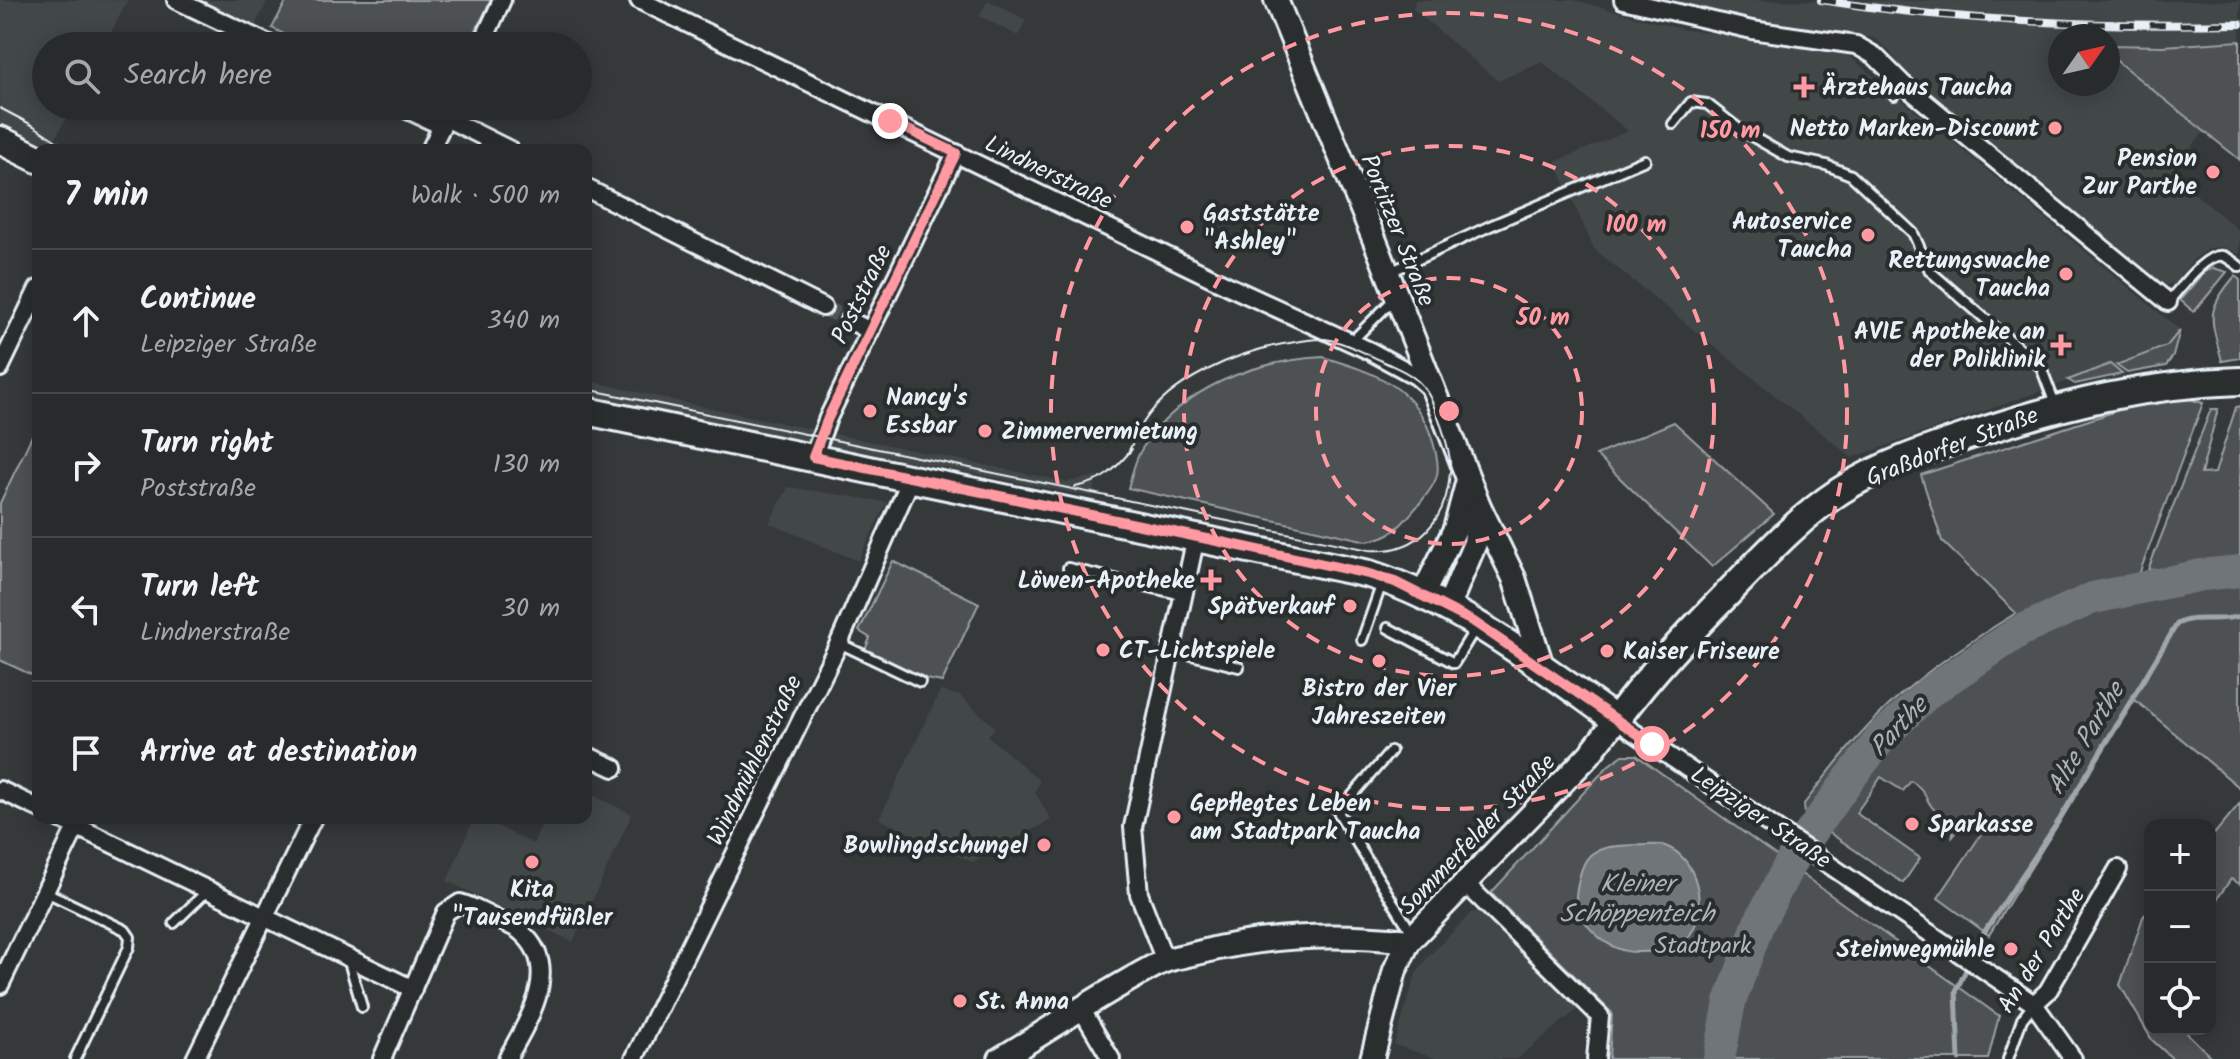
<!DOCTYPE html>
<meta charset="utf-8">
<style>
body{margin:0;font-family:Kalam,sans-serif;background:#303334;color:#f1f3f6}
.controls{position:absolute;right:24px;bottom:24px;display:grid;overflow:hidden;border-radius:16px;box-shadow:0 4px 20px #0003}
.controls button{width:72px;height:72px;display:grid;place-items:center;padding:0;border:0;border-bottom:2px solid #444748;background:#282b2c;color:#f1f3f6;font:40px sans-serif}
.compass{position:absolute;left:2048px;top:24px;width:72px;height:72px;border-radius:50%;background:#282b2c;box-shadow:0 4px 20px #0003;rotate:56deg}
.stop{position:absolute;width:24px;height:24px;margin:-18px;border:6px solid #ff9aa2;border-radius:50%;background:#fff}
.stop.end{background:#ff9aa2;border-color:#fff;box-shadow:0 2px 8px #0008}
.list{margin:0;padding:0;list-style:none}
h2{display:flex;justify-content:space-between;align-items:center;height:104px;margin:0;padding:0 32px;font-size:34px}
h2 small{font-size:26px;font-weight:400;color:#a5a7a9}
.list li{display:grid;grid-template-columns:52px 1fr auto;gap:24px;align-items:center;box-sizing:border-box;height:144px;padding:0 32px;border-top:2px solid #444748}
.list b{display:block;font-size:30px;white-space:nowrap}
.list p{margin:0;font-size:26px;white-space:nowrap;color:#a5a7a9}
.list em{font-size:26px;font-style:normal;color:#a5a7a9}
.icon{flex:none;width:44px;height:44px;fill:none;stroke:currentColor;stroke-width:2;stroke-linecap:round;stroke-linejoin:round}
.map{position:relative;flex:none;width:2240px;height:1059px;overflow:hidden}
.search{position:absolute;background:#282b2c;box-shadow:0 4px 20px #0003;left:32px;top:32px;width:560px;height:88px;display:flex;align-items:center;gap:20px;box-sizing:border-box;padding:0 28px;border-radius:44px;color:#a5a7a9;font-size:30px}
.panel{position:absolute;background:#282b2c;box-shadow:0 4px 20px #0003;left:32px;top:144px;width:560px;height:680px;border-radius:16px}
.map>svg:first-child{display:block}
</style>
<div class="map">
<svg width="2240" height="1059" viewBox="0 0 2240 1059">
<rect width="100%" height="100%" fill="#35393a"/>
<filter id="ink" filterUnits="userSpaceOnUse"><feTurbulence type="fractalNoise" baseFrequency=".0125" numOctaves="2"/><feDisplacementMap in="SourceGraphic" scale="16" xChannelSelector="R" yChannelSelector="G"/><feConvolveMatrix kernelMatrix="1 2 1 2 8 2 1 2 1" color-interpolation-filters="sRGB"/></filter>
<g filter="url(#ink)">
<g fill="#424647">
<path d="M0,0H128L104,46H46V106H73L49,150L0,128Z"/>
<path d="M177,0H268L251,34Z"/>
<path d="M988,0L1026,20L1018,36L979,16Z"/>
<path d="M1415,0H1574L1685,30L1837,46L2180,330L2167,346L2159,349L1852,458L1594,249L1555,162L1628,131L1542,62L1498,81L1413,9Z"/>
<path d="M1651,0L2240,1V41L2163,46L2108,45V36H2060V84H2108V54L2204,132L2170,173L2240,231V254L2222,247L2210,248L2194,259L2174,283L2167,285L2156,280L1906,76L1890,52L1874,38L1759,23Z"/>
<path d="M586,380L676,401L1067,482L1097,476L1093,497L586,398Z"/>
<path d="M788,487L887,502L858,561L769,523Z"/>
<path d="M940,691L959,695L995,727L988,736L1040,781L1035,792L1051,820L972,862L879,819Z"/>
<path d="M586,792L632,814L573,942L447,881L474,818H482L533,844L545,818H586Z"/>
<path d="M1479,911L1484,912L1578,1009L1517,1059H1438L1394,1045L1416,974L1427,958L1471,913Z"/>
</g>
<g fill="#4d5152" stroke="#9aa1a5" stroke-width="2">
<path d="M287,0H491L468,46H307L272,28Z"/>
<path d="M2240,41V160L2108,54V45L2163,46Z"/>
<path d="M2213,268L2227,272L2194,312L2180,300L2204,272Z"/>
<path d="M2235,276L2240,280V358L2222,361C2211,318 2204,312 2235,276Z"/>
<path d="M2180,330L2173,356L2166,366L2127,373L2116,365L2167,346Z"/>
<path d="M1323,357C1375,373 1417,386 1433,442C1442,472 1439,480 1420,503C1402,524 1394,537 1367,541L1128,488C1132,475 1135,458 1143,447C1183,387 1253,361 1323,357Z"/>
<path d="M2110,364L2122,374L2075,384L2068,380Z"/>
<path d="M2183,397L2203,403L2138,577L2151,581L2240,565V788L2135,700L1989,935L1938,898L1982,833L1965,821L1952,838C1958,819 1941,819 1932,807C1922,793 1927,792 1911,781L1903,791L1881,777L1856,813L1920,858L1903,883L1805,816L1804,804C1833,766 1863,728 1899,696C1935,664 1975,638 2016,613L1942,541L1921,475L2153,399Z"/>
<path d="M2240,406V562L2148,570L2211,409H2218L2201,474L2215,473L2236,407Z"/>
<path d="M1674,422L1774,514L1712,567L1596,455Z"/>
<path d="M38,423V678L0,660V503Z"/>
<path d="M893,561L979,603L942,682L927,679L865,650L870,638L859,631Z"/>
<path d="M1623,755H1636L1999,1016L1988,1059H1609L1612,1013L1491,893L1609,765Z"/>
<path d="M2240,803V884L2231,879L2210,909V839Z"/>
<path d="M2150,909V1029H2186L2187,1033L2213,1059H2173L2152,1040L2120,985L2143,917Z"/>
</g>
<path fill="#707579" stroke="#a0a7ac" stroke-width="2" d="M1635,845C1644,846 1657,843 1665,846C1698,857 1708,909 1690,935C1681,949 1656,952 1640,952C1611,954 1579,927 1576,897C1576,892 1578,884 1579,879C1581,870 1585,858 1593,853C1606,845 1621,846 1635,845Z"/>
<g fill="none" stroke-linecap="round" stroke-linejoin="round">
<path stroke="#a0a7ac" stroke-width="5" d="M1959,1059L1956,991L1983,934L2058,822L2177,624C2196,614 2219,623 2240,616"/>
<path stroke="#707579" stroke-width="32" d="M1719,1059L1730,1002L1758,925L1795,854L1849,779L1882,737L1929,692L2020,631L2093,598L2202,575L2240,571"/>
<path stroke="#505556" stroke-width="16" stroke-dasharray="16 8" stroke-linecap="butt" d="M823,307L849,320"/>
<g stroke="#e8f1f8" stroke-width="14">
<g id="lane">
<path d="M1894,95L1903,84"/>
<path d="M1673,124L1691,102L1707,104L1739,129L1788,157L1826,165L1851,175L1913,233L1930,271L2041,367L2055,404"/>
<path d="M1388,273L1490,226L1645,160"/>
<path d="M2168,302C2179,290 2206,252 2223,256C2229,258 2235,263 2240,267"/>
<path d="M1352,341L1396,297"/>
<path d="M1068,568L1183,595"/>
<path d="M1388,628L1454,663L1475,629"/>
<path d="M1362,640L1382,583"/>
<path d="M839,643L920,682"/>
<path d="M1172,650L1239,667"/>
<path d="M1391,751L1338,812L1413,935"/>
<path d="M46,892L125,930L130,937L129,947L75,1059"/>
<path d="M174,923L208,890"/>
<path d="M348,958L362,1007"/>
<path d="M2008,1059L2022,1019L2033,1005"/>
</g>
</g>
<g stroke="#e8f1f8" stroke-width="22">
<g id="street">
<path d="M176,0L273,46"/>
<path d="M639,0L1239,291L1370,351L1416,376L1431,389"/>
<path d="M1623,0L1752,30L1856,45L1875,56L1903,84L2168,302"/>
<path d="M481,46L502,0"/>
<path d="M399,106L442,126"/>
<path d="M446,118L510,150"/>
<path d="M430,150L452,106"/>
<path d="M586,188L823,307"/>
<path d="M849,320L870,331"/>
<path d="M0,368L38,289"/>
<path d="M813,457L828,418L956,153"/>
<path d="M1616,720L2034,1004L2073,1059"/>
<path d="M586,755L614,768"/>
<path d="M0,790L38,808"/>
<path d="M59,818L413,989"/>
<path d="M1465,883L1600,1016L1596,1059"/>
<path d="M1165,961L1139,894L1133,827L1196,537"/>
<path d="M0,985L80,819"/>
<path d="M2034,1004L2048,991L2118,869"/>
<path d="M1082,1010L1111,1059"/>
<path d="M195,1059L313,818"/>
<path d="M382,1059L446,912L460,903C472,906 483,913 494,918C503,923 515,926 522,933C563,969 527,1022 507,1059"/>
<path d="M634,1059L839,643L911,479"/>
</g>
</g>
<g stroke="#e8f1f8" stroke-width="28">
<g id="secondary">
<path d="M1276,0L1377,246L1479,506L1514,578L1543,669"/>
<path d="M1423,594L1455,529L1468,480"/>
<path d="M1448,607L1475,543L1479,506"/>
<path d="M1000,1059C1054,1027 1106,990 1162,962C1173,957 1186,956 1197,953C1266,935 1339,933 1409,941"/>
<path d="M1372,1059L1395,970L1409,941L1589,755L1616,720"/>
</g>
</g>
<g stroke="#e8f1f8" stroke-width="32">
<g id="primary">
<path d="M0,140L38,159"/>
<path d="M586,411L1369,574C1460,603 1539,665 1616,720C1651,672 1691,631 1733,588C1767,553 1799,518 1840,491C1880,465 1929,449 1974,434C2064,404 2144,384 2240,381"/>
</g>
</g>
<use href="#lane" stroke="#2a2d2e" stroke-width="8"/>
<use href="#street" stroke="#2a2d2e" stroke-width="16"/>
<use href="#secondary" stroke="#2a2d2e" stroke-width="22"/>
<use href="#primary" stroke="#2a2d2e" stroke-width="26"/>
<g stroke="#e8f1f8" stroke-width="2">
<path d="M0,108L34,126L70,150"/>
<path d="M586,389L1369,550C1418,554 1447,520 1450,472C1452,456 1444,435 1439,419C1433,404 1428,388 1414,378C1406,371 1392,366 1382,361C1364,353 1345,342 1325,339C1311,338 1297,342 1283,344C1236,353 1170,380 1143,423C1137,433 1132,444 1127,455"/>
<path d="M1075,487C1103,482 1115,470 1132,449"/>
</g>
<g stroke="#e8f1f8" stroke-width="8">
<path id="rail" d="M1821,0C1959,22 2100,27 2240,24"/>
</g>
<use href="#rail" stroke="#2a2d2e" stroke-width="5" stroke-dasharray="15" stroke-linecap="butt"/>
</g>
</g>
<g fill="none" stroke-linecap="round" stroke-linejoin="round" filter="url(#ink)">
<path stroke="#ff9aa2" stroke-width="10" d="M890,121L956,153L828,418L813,457L1217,541L1369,574L1395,582L1474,622L1652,744"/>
</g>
<g fill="none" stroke="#ff9aa2" stroke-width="4" stroke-dasharray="14 10">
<circle cx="1449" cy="411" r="133"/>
<circle cx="1449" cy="411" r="265"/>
<circle cx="1449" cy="411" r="398"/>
</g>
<g fill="#ff9aa2" stroke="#2a2d2e" stroke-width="3">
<path d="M1800 75h8v8h8v8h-8v8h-8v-8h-8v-8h8z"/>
<circle cx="2055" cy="128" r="8"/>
<circle cx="2213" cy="172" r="8"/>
<circle cx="1187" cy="227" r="8"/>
<circle cx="1868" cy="235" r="8"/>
<circle cx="2066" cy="274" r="8"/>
<path d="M2057 333h8v8h8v8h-8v8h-8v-8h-8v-8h8z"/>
<circle cx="870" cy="411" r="8"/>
<circle cx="985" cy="431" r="8"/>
<path d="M1207 568h8v8h8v8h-8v8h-8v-8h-8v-8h8z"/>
<circle cx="1350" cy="606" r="8"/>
<circle cx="1103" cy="650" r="8"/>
<circle cx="1607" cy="651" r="8"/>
<circle cx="1379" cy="661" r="8"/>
<circle cx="1174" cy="817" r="8"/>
<circle cx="1912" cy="824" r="8"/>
<circle cx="1044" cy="845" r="8"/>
<circle cx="532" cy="862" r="8"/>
<circle cx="2011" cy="949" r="8"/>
<circle cx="960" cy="1001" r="8"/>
</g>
<g text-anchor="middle" stroke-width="8" stroke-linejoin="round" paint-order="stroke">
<g font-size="24" font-weight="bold" fill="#e8f1f8" stroke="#2a2d2e" text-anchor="start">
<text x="1822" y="95">Ärztehaus Taucha</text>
<text x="2039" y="136" text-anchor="end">Netto Marken-Discount</text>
<text x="2197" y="166" text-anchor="end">Pension<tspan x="2197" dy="28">Zur Parthe</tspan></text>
<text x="1203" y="221">Gaststätte<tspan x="1203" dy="28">"Ashley"</tspan></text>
<text x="1852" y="229" text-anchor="end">Autoservice<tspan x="1852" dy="28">Taucha</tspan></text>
<text x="2050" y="268" text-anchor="end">Rettungswache<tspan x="2050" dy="28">Taucha</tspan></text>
<text x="2045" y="339" text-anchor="end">AVIE Apotheke an<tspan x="2045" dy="28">der Poliklinik</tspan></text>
<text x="886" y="405">Nancy's<tspan x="886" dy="28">Essbar</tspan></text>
<text x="1001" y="439">Zimmervermietung</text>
<text x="1195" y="588" text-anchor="end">Löwen-Apotheke</text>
<text x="1334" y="614" text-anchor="end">Spätverkauf</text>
<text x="1119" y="658">CT-Lichtspiele</text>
<text x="1623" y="659">Kaiser Friseure</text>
<text x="1379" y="696" text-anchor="middle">Bistro der Vier<tspan x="1379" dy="28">Jahreszeiten</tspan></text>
<text x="1190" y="811">Gepflegtes Leben<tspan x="1190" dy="28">am Stadtpark Taucha</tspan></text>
<text x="1928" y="832">Sparkasse</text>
<text x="1028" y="853" text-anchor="end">Bowlingdschungel</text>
<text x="532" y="897" text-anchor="middle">Kita<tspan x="532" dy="28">"Tausendfüßler</tspan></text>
<text x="1995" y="957" text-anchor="end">Steinwegmühle</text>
<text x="976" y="1009">St. Anna</text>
</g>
<g font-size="24" fill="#e8f1f8" stroke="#2a2d2e">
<text transform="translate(1049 172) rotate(26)" y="8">Lindnerstraße</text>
<text transform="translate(1398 230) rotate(68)" y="8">Portitzer Straße</text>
<text transform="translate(861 294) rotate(-64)" y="8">Poststraße</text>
<text transform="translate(1952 446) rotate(-21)" y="8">Graßdorfer Straße</text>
<text transform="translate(754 760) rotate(-64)" y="8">Windmühlenstraße</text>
<text transform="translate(1761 817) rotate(34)" y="8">Leipziger Straße</text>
<text transform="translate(1477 834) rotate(-46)" y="8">Sommerfelder Straße</text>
<text transform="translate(2041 950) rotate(-58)" y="8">An der Parthe</text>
</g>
<g font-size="24" fill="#b2b9be" stroke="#2a2d2e">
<text x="1703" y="953">Stadtpark</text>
</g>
<g font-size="26" font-style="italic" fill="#acb3b8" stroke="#2a2d2e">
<text transform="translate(1898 726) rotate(-47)" y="9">Parthe</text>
<text transform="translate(2085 738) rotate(-59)" y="9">Alte Parthe</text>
<text x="1637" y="892">Kleiner<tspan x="1637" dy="30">Schöppenteich</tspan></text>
</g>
</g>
<circle cx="1449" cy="411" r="12" fill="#ff9aa2" stroke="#2a2d2e" stroke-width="4"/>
<g font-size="24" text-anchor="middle" font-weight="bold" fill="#ff9aa2" stroke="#2a2d2e" stroke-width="8" stroke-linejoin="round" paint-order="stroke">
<text x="1730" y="138">150 m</text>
<text x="1636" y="232">100 m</text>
<text x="1543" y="325">50 m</text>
</g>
</svg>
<div class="controls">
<button>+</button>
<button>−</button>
<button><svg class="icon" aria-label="locate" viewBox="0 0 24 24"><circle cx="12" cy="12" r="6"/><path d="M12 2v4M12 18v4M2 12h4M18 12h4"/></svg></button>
</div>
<svg class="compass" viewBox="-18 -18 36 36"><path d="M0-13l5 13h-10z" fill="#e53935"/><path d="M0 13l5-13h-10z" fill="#a5a7a9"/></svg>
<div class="stop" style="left:1652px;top:744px"></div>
<div class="stop end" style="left:890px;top:121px"></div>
<div class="search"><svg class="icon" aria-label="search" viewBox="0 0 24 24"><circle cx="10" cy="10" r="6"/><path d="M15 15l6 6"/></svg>Search here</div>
<section class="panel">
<h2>7 min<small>Walk · 500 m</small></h2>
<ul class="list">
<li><svg class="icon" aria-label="ahead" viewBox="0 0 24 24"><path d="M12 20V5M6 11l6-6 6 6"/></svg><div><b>Continue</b><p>Leipziger Straße</p></div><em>340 m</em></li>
<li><svg class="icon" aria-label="right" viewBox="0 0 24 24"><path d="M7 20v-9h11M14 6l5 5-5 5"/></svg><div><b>Turn right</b><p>Poststraße</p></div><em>130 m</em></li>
<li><svg class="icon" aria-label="left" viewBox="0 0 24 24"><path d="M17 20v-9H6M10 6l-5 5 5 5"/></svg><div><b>Turn left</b><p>Lindnerstraße</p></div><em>30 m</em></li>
<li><svg class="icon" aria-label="arrive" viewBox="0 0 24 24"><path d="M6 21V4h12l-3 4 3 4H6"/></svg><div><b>Arrive at destination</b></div></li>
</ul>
</section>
</div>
